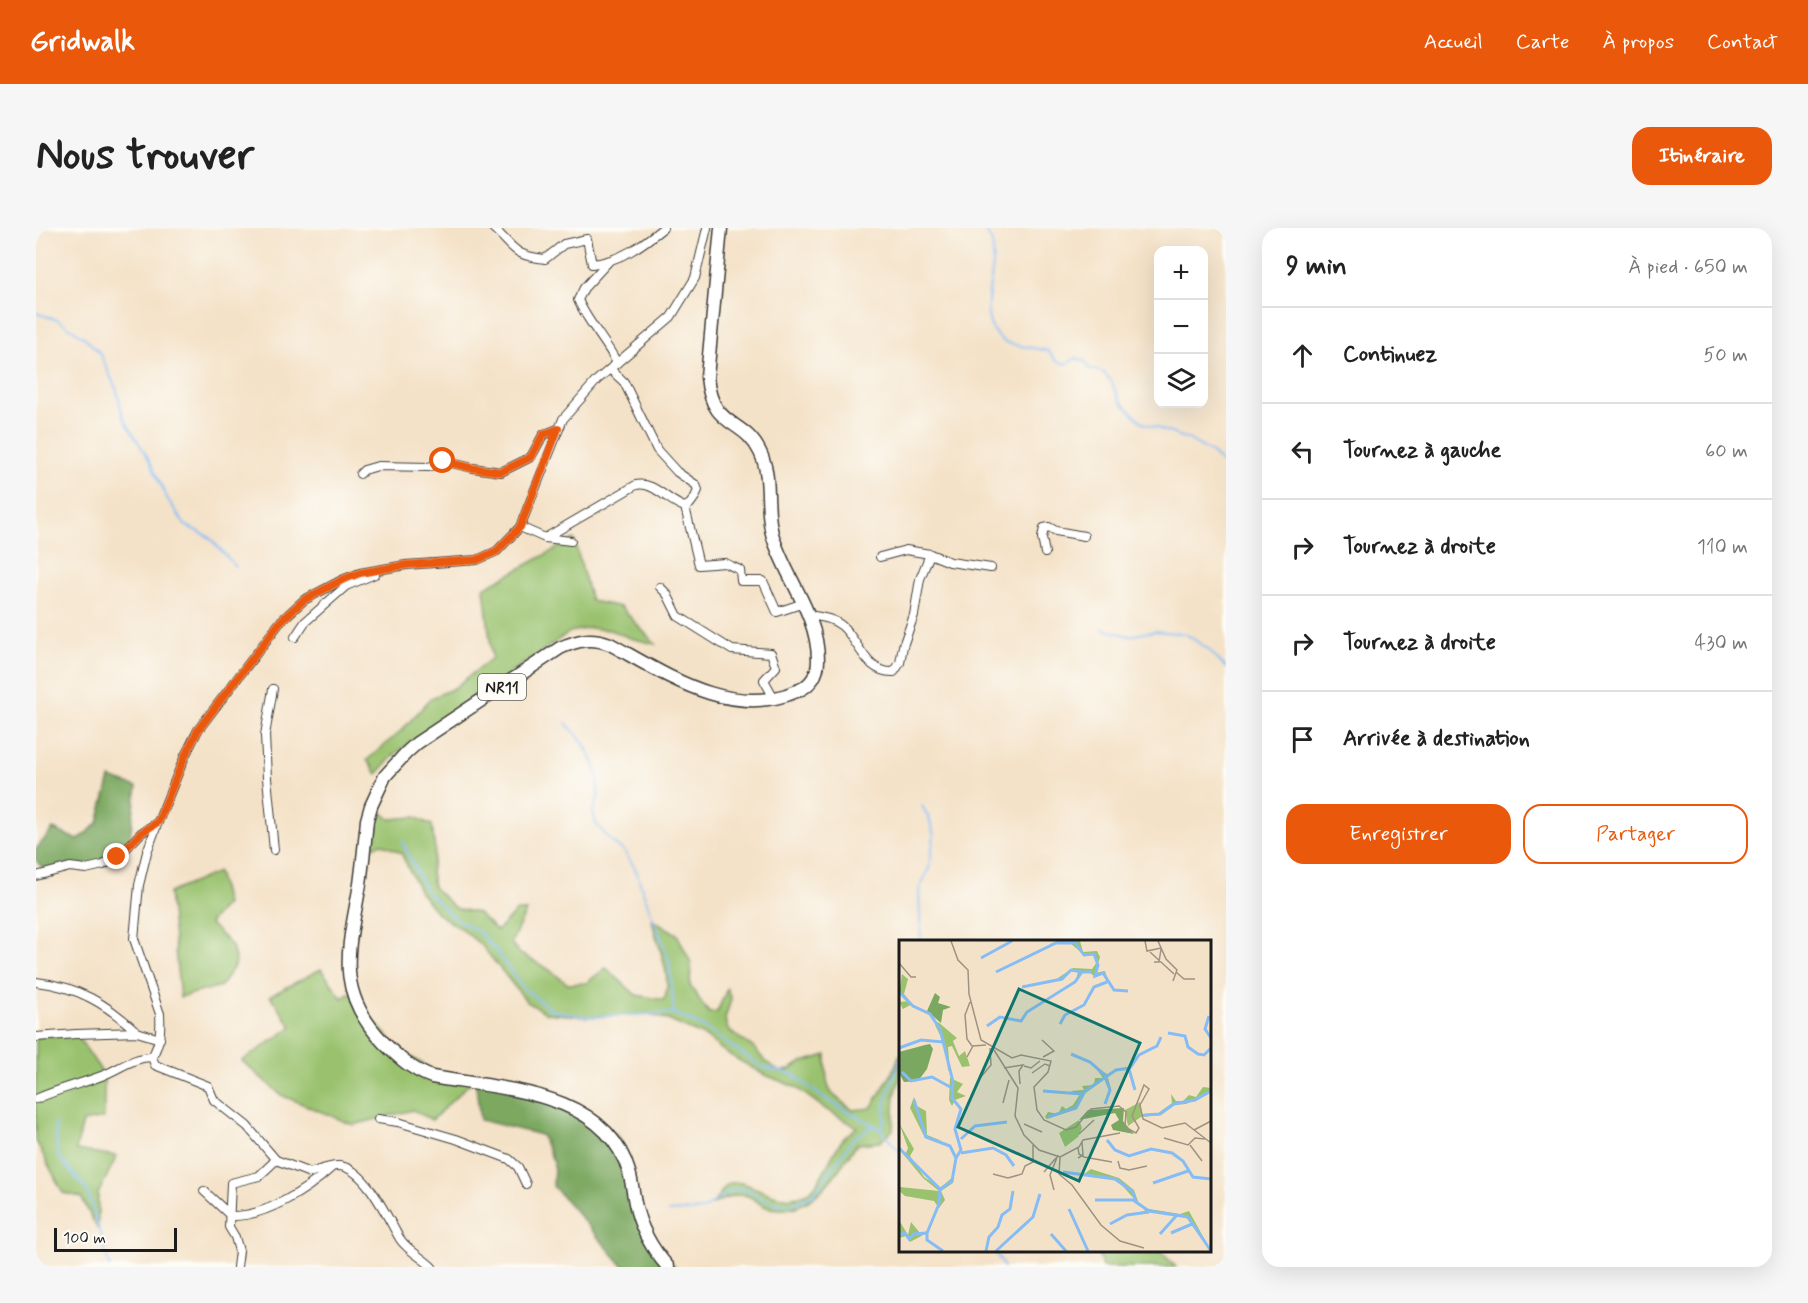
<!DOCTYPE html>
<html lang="fr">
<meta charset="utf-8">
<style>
body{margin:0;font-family:Mynerve,sans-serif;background:#f6f6f6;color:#222}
.controls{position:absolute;right:18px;top:18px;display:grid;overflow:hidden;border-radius:12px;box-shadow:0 6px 24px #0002}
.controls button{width:54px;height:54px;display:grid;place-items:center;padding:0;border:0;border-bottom:2px solid #e0e0e0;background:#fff;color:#222;font:30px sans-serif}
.scale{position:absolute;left:18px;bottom:15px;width:123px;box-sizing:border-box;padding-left:6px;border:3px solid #1c1c1c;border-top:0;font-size:16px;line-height:21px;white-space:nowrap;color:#1c1c1c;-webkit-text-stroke:4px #fdfcf7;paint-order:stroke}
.stop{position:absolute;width:18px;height:18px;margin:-14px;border:4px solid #ea580c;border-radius:50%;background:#fff}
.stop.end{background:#ea580c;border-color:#fff;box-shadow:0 2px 6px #0008}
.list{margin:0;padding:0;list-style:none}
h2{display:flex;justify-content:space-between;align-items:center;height:78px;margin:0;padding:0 24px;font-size:26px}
h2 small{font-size:20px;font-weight:400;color:#767676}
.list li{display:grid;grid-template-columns:39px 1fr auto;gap:18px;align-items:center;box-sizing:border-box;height:96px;padding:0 24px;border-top:2px solid #e0e0e0}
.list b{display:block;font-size:22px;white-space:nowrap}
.list em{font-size:20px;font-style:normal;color:#767676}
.actions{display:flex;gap:12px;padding:18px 24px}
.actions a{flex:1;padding:14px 0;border:2px solid #ea580c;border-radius:18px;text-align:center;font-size:21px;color:#ea580c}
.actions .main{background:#ea580c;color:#fff}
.icon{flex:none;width:33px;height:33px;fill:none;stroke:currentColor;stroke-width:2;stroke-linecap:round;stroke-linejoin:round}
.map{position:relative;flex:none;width:1190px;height:1039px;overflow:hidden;border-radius:18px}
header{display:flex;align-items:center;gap:36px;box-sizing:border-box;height:84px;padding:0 30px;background:#ea580c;color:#fff}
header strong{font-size:28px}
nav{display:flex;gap:33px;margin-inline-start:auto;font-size:21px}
.intro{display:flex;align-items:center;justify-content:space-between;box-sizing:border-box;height:144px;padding:0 36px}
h1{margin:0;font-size:42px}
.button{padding:15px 27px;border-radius:18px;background:#ea580c;color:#fff;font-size:21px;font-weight:700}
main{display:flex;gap:36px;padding:0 36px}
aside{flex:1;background:#fff;border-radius:18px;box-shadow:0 6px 24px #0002}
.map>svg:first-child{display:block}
</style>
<header>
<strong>Gridwalk</strong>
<nav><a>Accueil</a><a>Carte</a><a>À propos</a><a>Contact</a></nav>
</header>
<div class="intro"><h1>Nous trouver</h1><a class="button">Itinéraire</a></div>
<main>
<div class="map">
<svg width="1190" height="1039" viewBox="0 0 1190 1039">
<rect width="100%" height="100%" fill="#fdfcf7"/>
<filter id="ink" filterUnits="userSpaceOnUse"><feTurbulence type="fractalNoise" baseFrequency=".0167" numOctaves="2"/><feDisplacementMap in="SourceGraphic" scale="12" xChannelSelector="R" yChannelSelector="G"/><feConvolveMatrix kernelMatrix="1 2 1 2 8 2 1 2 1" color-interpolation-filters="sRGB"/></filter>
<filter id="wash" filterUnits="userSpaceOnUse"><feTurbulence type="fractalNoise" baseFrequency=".008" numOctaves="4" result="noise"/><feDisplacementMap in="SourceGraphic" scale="24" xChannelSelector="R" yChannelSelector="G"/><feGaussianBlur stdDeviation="1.35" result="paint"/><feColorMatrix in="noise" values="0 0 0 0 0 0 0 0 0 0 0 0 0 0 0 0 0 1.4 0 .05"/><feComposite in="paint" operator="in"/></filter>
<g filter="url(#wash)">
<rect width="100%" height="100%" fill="#f4e2c8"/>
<g fill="#9ac26e" stroke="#5b6f45" stroke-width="1.5">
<path d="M538,311L555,373L585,379L619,416L594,410L574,402L554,400L534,404L399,496L358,527L341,546L331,532L366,502L395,470L418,460L456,430L448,360Z"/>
<path d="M337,576L354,591L379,589L396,597L399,622L395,643L397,659L419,680L442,685L461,703L480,683H490L475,715L483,725L512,741L532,756L550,755L570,740L600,767L628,772C638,748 620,716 616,691L641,706L655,735L654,758L673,785L681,784L691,761L695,771L689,791L692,802L718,820L729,833L744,844L753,842L764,835L790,827C791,862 788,862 817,882L835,880L857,844L864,826V850L859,867L857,902L844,914L821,916C799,946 773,994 728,978C723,976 718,970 712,968C701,964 687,972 677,976C681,970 686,962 691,957C708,944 739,982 771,965C784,958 796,924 807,911C811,907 816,903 821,899L791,882L759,859L727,846L690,825L670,809L632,792L613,786L553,789L510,785L491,774L446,718L427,702L402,686L384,664L365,625L347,616L331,620Z"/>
<path d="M182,644L190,676L173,695L196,718L200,735L185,758L144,769L133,665Z"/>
<path d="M285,741L306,770L320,762L337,793L367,824L398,843L439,850L396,892L377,882L317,897L245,867L206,833L256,799L234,768Z"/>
<path d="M40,806L68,847V890L47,894L40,922L81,928L62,966V1002L45,969L27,965L0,913V809Z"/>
<path d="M1062,1023H1124L1140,1039H1066Z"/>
</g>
<g fill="#7ba861" stroke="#4c623e" stroke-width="1.5">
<path d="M74,550L101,559L93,616L67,637L34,639L11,646L0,632V621L17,601L42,612L62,595Z"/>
<path d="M439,850L564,892L581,908L592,933L606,992L622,1018L639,1039H588L517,958L518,935L505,907L444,892Z"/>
</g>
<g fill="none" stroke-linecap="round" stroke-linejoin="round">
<g stroke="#86bcf5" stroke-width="2">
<path d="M947,0C949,3 953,8 955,12C966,43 934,89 967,113C974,118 1002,120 1012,123L1020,133L1031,136L1040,130L1049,133L1054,141L1067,144L1075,153L1085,174L1107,195L1152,211L1176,225L1190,239"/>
<path d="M0,85L22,92L48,109L64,125L81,163L87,189L114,233L131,270L149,297L173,309L200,339"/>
<path d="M1067,401L1093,408L1119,403L1150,406L1172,421L1190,440"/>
<path d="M530,495L547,514L557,533L562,550V570L557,584L560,596L574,612L588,623L600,642L606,661L633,732L638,785"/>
<path d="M366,613L390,663L417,689L443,704L461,724L487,760L517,783L553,789L638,785L667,799L726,839L756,846L789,871L844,901L864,924"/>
<path d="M885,714L883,662L893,640L898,608L893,590L886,578"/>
<path d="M19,895L22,928L51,962L74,1039"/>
<path d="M844,901L849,892V876L864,831"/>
<path d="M633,984L667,982L694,963L711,961L723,969L740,976H757L778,966L818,910L837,898"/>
<path d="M958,1022L968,1039"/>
</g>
</g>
</g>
<g filter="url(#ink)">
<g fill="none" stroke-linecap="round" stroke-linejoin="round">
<g stroke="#3c3a36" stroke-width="10">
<g id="minor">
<path d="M457,0C480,20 475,27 509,31L528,16L551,11L556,36C585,33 606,17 627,0"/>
<path d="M572,34L548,60L542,72C552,95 570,113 581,135"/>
<path d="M324,246L328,242L342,238L393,239L407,233L437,240L465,244L495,229L507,207L522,201"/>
<path d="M649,279L663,337L689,335L704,342L705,353H727L741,384L768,375"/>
<path d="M484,299L509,310L535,313"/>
<path d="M509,310L600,257C618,253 632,274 649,279L654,276L659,269L662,262L660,257L641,244L621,222L588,154L574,141"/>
<path d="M1009,325L1006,310L1008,300L1013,299L1020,303L1048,308"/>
<path d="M844,329L870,322L894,326L914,334L955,340"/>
<path d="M624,359L631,366L642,388L696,422L735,425L740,439L728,452L738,470"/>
<path d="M773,387C784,389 797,390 806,398C824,414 829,445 858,444L864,435L867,418L878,387L884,351L894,326"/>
<path d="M259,409L269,394L310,358L339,346"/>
<path d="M237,461L229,507L231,550L238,622"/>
<path d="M0,648L34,639L50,641L67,637L82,629L105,605L122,594"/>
<path d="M0,754C41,758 71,776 101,804"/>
<path d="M0,809L40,806L101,804L124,811"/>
<path d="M116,829C124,815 125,803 124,786L98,711L103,657L111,624L122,594L149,528L162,502L245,393L268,372L306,352L324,345L370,337L441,332L461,323L484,299L527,191L561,152L635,89L659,50L671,0"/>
<path d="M116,829L119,837L172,858L178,872L211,898L240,932L274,945C283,942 293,938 302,938C329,938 352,991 364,1011C371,1022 387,1030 396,1039"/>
<path d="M0,871C22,861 45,856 68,847C85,840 98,829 116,829"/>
<path d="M342,891L362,894L420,911L473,931L482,939L490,956"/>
<path d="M168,963L195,988C229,989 271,962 295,940"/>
<path d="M201,1039L203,1023L199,1009L193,999L195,955L223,948L240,932"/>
</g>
</g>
<g stroke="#3c3a36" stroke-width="15">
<path id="trunk" d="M632,1039C615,1020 604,1000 599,975C597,965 596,954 593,944C569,862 464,861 396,849C376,842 362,829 348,815C297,762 313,720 324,656C327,634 329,613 331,592L335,578L349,548L370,525L381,515L524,420C542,412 555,409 574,416C629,446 695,492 761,463C774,458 782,447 782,432C782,386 750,351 737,309C728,282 737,250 724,224C707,189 676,202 671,149L685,0"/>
</g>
<use href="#minor" stroke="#fff" stroke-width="8"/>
<use href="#trunk" stroke="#fff" stroke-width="12"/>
</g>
</g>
<g fill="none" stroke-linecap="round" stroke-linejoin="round" filter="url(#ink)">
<path stroke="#ea580c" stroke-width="8" d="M81,629L105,605L122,594L149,528L162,502L245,393L268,372L306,352L324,345L370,337L441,332L461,323L484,299L522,201L507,207L495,229L465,244L436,240L407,233"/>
</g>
<g text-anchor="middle" stroke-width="4.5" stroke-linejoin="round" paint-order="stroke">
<rect fill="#fdfcf7" stroke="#605f5e" stroke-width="1.5" x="442" y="446" width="48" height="26" rx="4.5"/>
<g font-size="16" font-weight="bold" fill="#1c1c1c">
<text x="466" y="465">NR11</text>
</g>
</g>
<g transform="translate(863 712)">
<rect width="312" height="312" fill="#f4e2c8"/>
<path d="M159,1H181L184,12L198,11L201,17L196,33L206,31L210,44L204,33L196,37L189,31L183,33L178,40L164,50L177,40L179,32L170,31L163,39L156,40L174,28L193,29L198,22L194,15L184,14L171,3L151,4ZM3,34L9,39L5,54L10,60L13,64L4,69L0,62L11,61L0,54ZM39,82L58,98L54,101L60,116L66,111L71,126L63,127L53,106L49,107L51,132L49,130L47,107L36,85ZM196,127L208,134L212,149L207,159L211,148L206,139L184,155L174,170L148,179L146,177L149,172L159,174L163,166L167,169L174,165L181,154L171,151L185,150L183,146L195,145L196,138H204ZM51,138L64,144L58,152L67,156L56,160L53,166L50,160ZM304,147L312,148V152L287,164L275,165L262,175L242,177L229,186L226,170L241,162L243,174H258L273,163L272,154L277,161H284L290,155L297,157ZM15,157L18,166L27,171L28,195L43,201L26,198L11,168ZM180,180L183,188L179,197L166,207L160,193ZM0,183L15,209L11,216L25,237L41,248L55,236L54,243L42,251L46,260L40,268L35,261L6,256L0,251L1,247L40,251L24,238L0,209L7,213L9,208ZM192,229L220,238L235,250L240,264L218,240L185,234ZM244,268L281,274L290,271L312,311L286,276L252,272L225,276L246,271ZM0,280L9,295L12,282L21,293H28L11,302L7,296L0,298Z" fill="#9ac26e"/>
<path d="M36,53L41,57L39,63L52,67L44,70L42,83L28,71ZM26,105L31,104L34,109L28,129L19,141L5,142L0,133V112ZM225,168L224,181L235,194L214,190L212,185L220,180L216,173L180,180L189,170Z" fill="#7ba861"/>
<path fill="none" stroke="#86bcf5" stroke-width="3" d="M175,1L185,15L195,14L199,25L196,36L204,33L215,50L229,51M82,18L113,1M97,32L157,3H175M123,47L163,39L172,30L183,32M0,52L14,66L31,74L41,89L54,142L53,158L62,169L56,189L62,210L57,218M310,76L306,89L312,98M161,84L166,75L185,65L195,47L208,42M88,86L101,77L122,81L128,72L176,42L183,32H193M269,93L286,96L289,107L299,114L305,115L312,108M0,108L22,100L44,102M172,114L191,122L207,136M230,129L236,150M3,132L12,141L33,137L53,148M144,151L183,154M15,160L27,197L51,206L57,218L53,241L41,249L40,264L28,293V300L44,311M206,164L211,150L206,137M245,175L261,174L275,164L296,160L312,151M149,177L177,168L186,151L217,130L231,128L240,115L258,106L262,97M62,199L76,186L108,182M208,200L216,210L230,216L252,209L273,213L284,221L294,237L312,239M0,208L41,249M62,213L94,208L107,215L115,226M164,232L216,239L233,251L237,261M254,243L289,231M196,260H234L250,271L289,277L312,311M170,269L189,311M211,284L228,275L250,272M272,293L293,284M152,294L167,311M261,294L278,275M0,295L6,293L10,299L15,294L27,293M87,311L90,297L99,287L103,275L111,269L114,251M97,311L134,277L141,254"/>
<path fill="none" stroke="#9e9383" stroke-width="1.5" d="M52,1L59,20L69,30L70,54L82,100L113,118L122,115L152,121L149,132L135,147L138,170L145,180L167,190L177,187L192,169L220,166L227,172L226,187L237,193L240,188L233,176L245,145L250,149L241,165L244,179L263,188L286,183L312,203M246,1L248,11L262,8M259,1L267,19L278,30L274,41M251,12L275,34M255,22H260L262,9M0,23L12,37H17M277,32L285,39H296M71,62L66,75L68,99L73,106M143,100L155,111L144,117M95,110L119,148L116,176L125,195L140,210L161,217M68,117L74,106L87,105M125,126L132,128L141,121M105,128L124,125L120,131L121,144M133,133L146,124L151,126M81,138L92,125L91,108M104,163L110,140M125,184L143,192M295,190L312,181M221,193L184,200L180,207L161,217L160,234L173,245L202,285L221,301L245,308M180,194L195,180M265,198L289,205L296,198L306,199M291,205L303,221M179,208L180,214L185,217L213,222M179,218L184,215L183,202M219,221L221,228L230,230L248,226M145,232L157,218M94,234L109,238L123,234L126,226L134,222V205M155,250L151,235L159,215"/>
<path fill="#0f766e" fill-opacity="0.15" stroke="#0f766e" stroke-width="3" d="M120,49L241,103L180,241L59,187Z"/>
<rect width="312" height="312" fill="none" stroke="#1c1c1c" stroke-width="3"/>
</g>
</svg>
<div class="controls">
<button>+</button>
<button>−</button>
<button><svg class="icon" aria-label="layers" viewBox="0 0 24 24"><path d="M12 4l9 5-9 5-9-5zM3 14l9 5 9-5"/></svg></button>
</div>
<div class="scale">100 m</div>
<div class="stop" style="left:407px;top:233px"></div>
<div class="stop end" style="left:81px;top:629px"></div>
</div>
<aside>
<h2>9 min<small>À pied · 650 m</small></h2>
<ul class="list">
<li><svg class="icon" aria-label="ahead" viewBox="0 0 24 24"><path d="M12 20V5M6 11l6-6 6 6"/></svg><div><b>Continuez</b></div><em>50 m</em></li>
<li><svg class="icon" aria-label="left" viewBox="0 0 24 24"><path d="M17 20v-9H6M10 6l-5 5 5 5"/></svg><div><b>Tournez à gauche</b></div><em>60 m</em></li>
<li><svg class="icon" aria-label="right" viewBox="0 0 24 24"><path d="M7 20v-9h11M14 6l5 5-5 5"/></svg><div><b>Tournez à droite</b></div><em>110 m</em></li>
<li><svg class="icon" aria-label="right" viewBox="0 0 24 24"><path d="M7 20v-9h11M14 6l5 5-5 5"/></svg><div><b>Tournez à droite</b></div><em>430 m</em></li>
<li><svg class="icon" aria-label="arrive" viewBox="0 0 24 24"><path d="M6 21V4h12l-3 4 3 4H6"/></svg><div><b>Arrivée à destination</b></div></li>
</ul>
<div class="actions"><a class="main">Enregistrer</a><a>Partager</a></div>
</aside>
</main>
